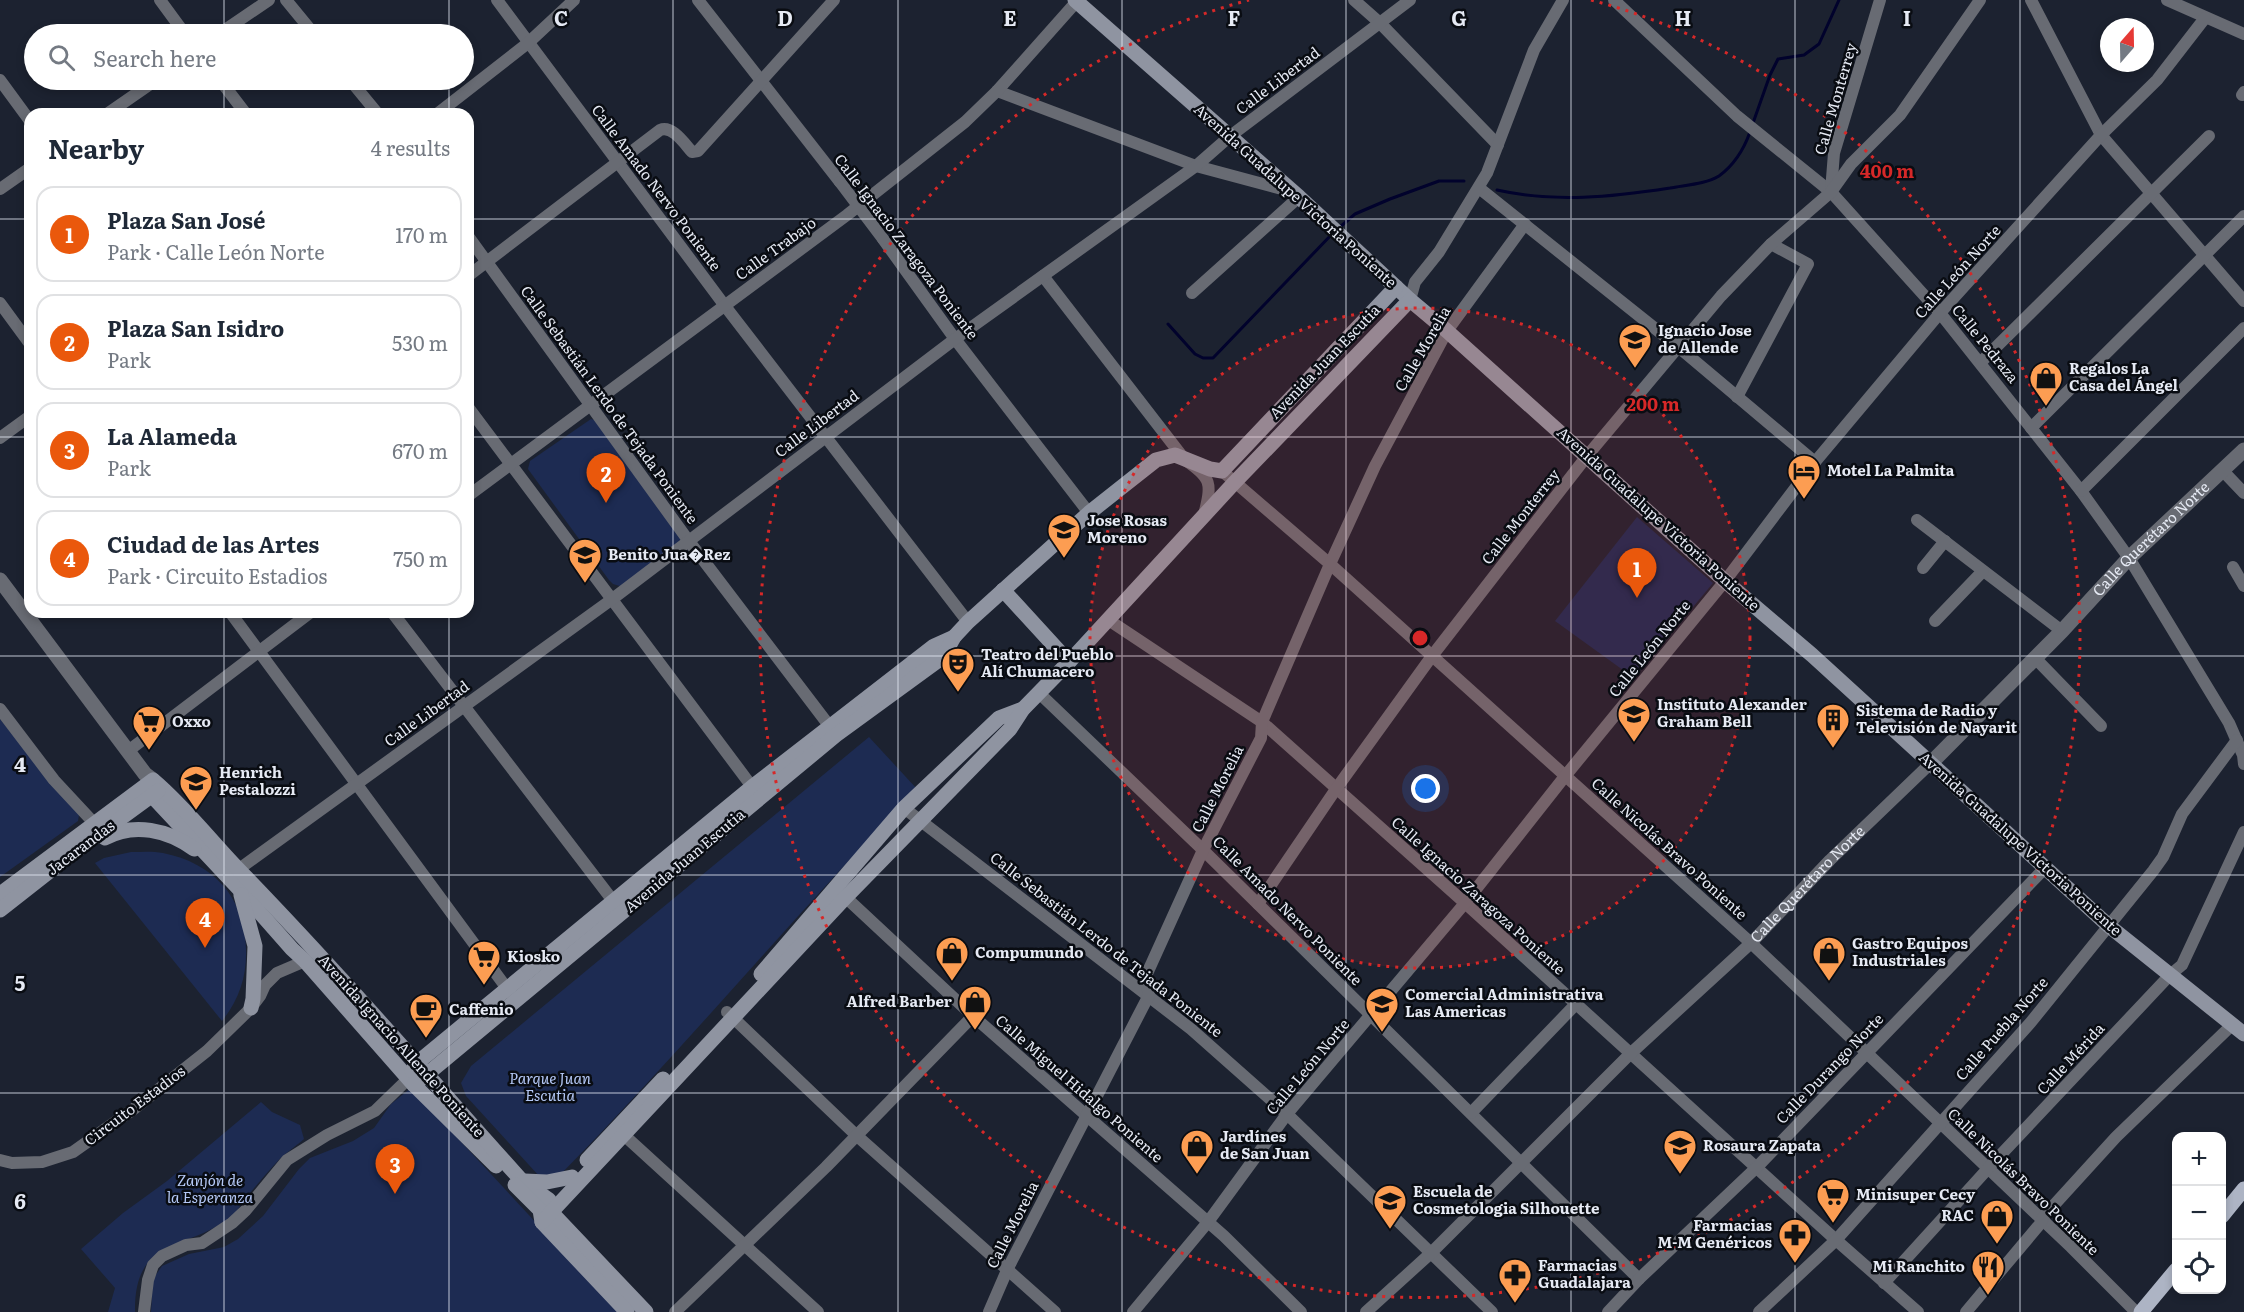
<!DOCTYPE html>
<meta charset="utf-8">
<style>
body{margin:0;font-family:Literata,serif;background:#f2f2f3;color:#1f2937}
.controls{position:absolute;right:18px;bottom:18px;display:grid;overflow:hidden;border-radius:12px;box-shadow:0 3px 9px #0003}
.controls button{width:54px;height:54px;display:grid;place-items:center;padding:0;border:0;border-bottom:2px solid #e0e1e3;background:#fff;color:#1f2937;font:30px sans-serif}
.compass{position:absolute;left:2100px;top:18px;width:54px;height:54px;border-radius:50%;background:#fff;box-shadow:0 3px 9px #0003;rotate:20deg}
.you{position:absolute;left:1426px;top:789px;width:21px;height:21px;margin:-15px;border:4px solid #fff;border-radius:50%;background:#1a73e8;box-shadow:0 0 0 9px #1a73e833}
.badge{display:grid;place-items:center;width:39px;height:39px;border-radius:50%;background:#ea580c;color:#fff;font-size:20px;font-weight:700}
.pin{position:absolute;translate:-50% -50px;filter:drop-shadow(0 2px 3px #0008)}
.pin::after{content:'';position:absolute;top:32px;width:21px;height:18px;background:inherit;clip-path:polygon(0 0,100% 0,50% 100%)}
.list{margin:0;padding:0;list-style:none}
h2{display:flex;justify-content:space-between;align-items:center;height:78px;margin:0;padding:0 24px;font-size:26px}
h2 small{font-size:20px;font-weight:400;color:#747a83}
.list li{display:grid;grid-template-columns:39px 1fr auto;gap:18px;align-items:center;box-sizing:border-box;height:96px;margin:0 12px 12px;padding:0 12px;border:2px solid #e0e1e3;border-radius:18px}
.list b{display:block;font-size:22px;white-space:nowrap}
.list p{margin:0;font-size:20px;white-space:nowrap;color:#747a83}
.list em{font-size:20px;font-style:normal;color:#747a83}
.icon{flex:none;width:33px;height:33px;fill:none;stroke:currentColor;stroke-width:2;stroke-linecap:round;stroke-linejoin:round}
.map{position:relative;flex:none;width:2244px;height:1312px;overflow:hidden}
.search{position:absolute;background:#fff;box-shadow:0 3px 9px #0003;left:24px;top:24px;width:450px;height:66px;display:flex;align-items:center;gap:15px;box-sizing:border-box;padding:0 21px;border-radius:33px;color:#747a83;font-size:22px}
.panel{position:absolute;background:#fff;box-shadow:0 3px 9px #0003;left:24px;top:108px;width:450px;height:510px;border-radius:18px}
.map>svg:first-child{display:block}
</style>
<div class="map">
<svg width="2244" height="1312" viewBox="0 0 2244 1312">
<rect width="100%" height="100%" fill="#1c2230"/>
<g fill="#1d2b52">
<path d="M591,419L597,421L683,538L623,587L613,584L609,580L528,469L530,461Z"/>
<path d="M1637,517L1713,583L1634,678L1555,621Z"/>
<path d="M0,719L79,815L78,821L0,877Z"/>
<path d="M869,737L917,789C795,914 683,1050 560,1175L539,1176L466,1096L461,1083L471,1066Z"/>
<path d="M131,852C141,852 153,851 163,853C213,863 245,897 246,949C247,976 239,1000 222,1021L95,863L104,858Z"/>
<path d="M411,1088L619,1312H151L153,1279L162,1266L189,1254L224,1247L238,1239L263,1216L299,1169L310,1158L353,1141L374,1128L391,1104Z"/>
<path d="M261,1102L272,1112L300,1125L304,1139C295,1147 284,1154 276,1163C264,1176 253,1189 243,1202C239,1207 236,1213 231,1217C186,1252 134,1235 135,1312H108L115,1288L81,1249L123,1213L167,1181Z"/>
</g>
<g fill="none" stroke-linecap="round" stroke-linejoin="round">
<g stroke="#01022c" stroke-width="3">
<path d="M1753,123L1770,75L1778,59L1804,55L1819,44L1839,0"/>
<path d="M1497,190C1555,203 1612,197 1670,188C1685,185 1706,184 1719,176C1734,165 1744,149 1750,132"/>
<path d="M1340,227L1355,214L1390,199L1439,181H1464"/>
<path d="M1168,324L1195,354L1203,358H1213L1333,233"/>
</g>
<g stroke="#686b73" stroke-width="12">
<path d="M160,0L185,34"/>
<path d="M286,0L314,34"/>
<path d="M497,0L725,306L968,622"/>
<path d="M698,0L840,182"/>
<path d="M1354,0L1380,23L1498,145"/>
<path d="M1614,0L1737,116L1831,192L1940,313L2081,491L2129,558L2229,723L2243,755L2244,764"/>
<path d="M2031,0L2101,135L2244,301"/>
<path d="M2167,0L2244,34"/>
<path d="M219,34L269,0"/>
<path d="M0,80L30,121"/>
<path d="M220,80L246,114"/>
<path d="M350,80L378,114"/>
<path d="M997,91L1196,166L1293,192"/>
<path d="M2242,95L2244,92"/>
<path d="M107,114L156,80"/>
<path d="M437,114L528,43L574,0"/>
<path d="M1479,188L1677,346L1815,462"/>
<path d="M0,189L30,168"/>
<path d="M1831,191L1834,153L1880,0"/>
<path d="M468,236L688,540L834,732"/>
<path d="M883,239L955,339L1089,513"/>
<path d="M468,276L660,130C672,125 684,143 692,152L698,151L834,0"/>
<path d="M1043,276L1185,460C1212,478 1212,483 1204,515"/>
<path d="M1192,293L1299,197"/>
<path d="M1410,300L1415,282L1439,252L1487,173L1534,50L1563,0"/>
<path d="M0,303L30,344"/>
<path d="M1981,362L2209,136"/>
<path d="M1737,397L1808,264L1771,244"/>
<path d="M468,407L756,792"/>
<path d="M2031,428L2244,216"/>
<path d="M0,438L30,416"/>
<path d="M1222,471L1330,564L1751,943L2071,1247L2136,1312"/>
<path d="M2223,471L2244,493"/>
<path d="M2081,491L2244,328"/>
<path d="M468,496L847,215L965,122L997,91L1078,0"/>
<path d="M1917,520L2062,631"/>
<path d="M2233,567L2244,586"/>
<path d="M1923,568L1945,541"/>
<path d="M230,612L511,994"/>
<path d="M392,612L617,906"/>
<path d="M1107,619L1262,722L1465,903L1836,1240L1918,1312"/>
<path d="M1935,621L1983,571"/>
<path d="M2035,658L2101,726"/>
<path d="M1039,693L1203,850L1639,1279"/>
<path d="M0,709L54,780L94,823"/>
<path d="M128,751L311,612"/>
<path d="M904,808L1191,1029L1287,1114L1492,1312"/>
<path d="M239,869L611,600L955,339L1196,166L1229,137L1410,0"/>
<path d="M841,893L973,1016L1224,1236L1301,1312"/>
<path d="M1258,904L1336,789L1432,656L1587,456L1721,296L1771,244L1831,192L1851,164L1900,115L1980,0"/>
<path d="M727,1012L856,1135L1055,1312"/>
<path d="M1471,1113L1576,1004"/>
<path d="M622,1126L625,1136L818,1312"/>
<path d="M0,1160L12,1163L42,1162L73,1152L135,1108L207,1051L251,1008L260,996L265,985L277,973L305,961"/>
<path d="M1884,1283L1993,1163L2170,975L2182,965L2244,832"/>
<path d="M144,1312L148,1280L153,1265L162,1256L186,1245L202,1243L232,1223L246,1210L287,1160L327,1135L375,1111L409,1078"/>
<path d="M675,1312L826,1167L973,1016"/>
<path d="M989,1312L1008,1268L1149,995L1145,978L1203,850L1261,738L1262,722L1330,564L1375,466L1447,331L1525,224"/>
<path d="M1133,1312L1208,1222L1287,1114L1465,903L1566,775L1725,581L1815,462L1940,313L2101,135L2157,80L2205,18"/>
<path id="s1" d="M1366,1312L1431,1253L1630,1054L1751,943L1830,860L1931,763"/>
<path d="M1608,1312L1639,1279L1757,1167L2044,869"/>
<path d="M1759,1312L1836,1240L2031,1022L2153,871L2163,857L2182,814L2237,740"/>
<path d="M1966,1312L2040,1224L2044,1216L2116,1137L2233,1024"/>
</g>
<g stroke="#686b73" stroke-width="15">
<path d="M0,580L145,774L153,780"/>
<path id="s2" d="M1931,763L2062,631L2129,558L2244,450"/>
</g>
<g stroke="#8f94a1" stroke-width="15">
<path d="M1075,0L1299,197L1410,300L1447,331L1725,581L1812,655L2109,926L2244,1034"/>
<path d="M1003,590L1069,662"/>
<path d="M148,786L152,796L239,889L292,949L305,961L414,1085L496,1166"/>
<path d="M105,838C134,822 168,830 194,849"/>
<path d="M0,894L153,780C184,806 210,840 238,869C336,970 428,1076 522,1181L549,1200L551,1212L646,1312"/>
<path d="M241,895L255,946L253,999L251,1008"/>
<path d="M0,910L65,859L158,791"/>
<path d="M761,974L904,808L999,718L1023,709"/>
<path d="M412,1071L417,1063L752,787L934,646L954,637"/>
<path d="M414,1085L836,735L943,657L954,637L968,622L1089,513L1156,460L1175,455L1210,469L1222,471L1396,287"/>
<path d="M587,1160L663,1079"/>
<path d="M524,1181L547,1182L572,1177"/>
<path d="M515,1185L540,1210L542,1222L627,1312"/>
<path d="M542,1222L845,898L1010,729L1023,709L1069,662L1234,483L1410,300"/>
</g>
<g stroke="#adb4c4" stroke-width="15">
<path d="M2222,1216L2244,1189"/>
<path d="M2141,1312L2176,1270"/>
</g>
<path stroke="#686b73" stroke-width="12" d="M840,182L883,239"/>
</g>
<path fill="none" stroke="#e6eaf4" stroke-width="1.5" stroke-opacity="0.55" d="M224,0V34M449,0V34M673,0V1312M898,0V1312M1122,0V1312M1346,0V1312M1571,0V1312M1795,0V1312M2020,0V1312M224,80V114M449,80V114M0,219H30M468,219H2244M0,437H30M468,437H2244M224,612V1312M449,612V1312M0,656H2244M0,875H2244M0,1093H2244"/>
<circle cx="1420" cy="638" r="330" fill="#d62828" fill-opacity=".12"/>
<g fill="none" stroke="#d62828" stroke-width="3" stroke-dasharray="3 6">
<circle cx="1420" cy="638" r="330"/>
<path d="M1591 0A660 660 0 1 1 1249 0"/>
</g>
<defs>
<g id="school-pin" transform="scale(1.725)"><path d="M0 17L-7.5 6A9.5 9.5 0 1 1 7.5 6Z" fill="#fc9d52" stroke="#090c12"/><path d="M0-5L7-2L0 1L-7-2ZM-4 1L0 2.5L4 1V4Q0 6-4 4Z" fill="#111"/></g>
<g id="shop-pin" transform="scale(1.725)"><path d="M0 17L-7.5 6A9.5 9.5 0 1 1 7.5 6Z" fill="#fc9d52" stroke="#090c12"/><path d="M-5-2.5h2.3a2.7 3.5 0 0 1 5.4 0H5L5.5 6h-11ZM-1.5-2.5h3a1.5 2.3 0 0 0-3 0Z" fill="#111"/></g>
<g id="hotel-pin" transform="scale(1.725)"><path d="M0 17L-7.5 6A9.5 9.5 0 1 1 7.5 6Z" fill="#fc9d52" stroke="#090c12"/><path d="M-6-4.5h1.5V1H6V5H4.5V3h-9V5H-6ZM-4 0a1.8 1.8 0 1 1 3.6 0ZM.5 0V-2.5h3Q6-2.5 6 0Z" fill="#111"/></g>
<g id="theatre-pin" transform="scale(1.725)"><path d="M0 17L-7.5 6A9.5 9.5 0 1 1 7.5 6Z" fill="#fc9d52" stroke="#090c12"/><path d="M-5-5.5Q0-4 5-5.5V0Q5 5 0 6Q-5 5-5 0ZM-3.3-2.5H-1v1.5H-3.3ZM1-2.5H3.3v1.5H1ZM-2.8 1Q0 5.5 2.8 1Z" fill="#111"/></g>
<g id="building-pin" transform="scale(1.725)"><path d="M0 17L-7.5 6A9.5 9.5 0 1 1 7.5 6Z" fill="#fc9d52" stroke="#090c12"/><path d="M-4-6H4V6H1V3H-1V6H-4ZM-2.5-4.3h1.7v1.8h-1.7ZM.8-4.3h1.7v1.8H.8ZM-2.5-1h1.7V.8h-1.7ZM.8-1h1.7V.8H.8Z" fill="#111"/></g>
<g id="supermarket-pin" transform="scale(1.725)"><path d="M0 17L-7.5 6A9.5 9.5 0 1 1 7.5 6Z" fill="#fc9d52" stroke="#090c12"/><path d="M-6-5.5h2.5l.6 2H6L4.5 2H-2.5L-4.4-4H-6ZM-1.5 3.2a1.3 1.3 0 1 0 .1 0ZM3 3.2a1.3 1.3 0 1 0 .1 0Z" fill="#111"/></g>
<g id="university-pin" transform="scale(1.725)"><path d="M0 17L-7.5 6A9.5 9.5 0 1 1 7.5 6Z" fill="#fc9d52" stroke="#090c12"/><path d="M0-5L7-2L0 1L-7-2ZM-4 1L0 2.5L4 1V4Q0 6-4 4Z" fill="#111"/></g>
<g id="cafe-pin" transform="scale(1.725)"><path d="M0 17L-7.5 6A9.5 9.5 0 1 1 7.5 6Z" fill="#fc9d52" stroke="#090c12"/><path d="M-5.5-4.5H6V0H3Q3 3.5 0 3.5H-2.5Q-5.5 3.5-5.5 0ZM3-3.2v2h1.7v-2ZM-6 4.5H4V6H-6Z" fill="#111"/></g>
<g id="pharmacy-pin" transform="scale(1.725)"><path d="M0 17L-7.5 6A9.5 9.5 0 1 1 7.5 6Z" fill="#fc9d52" stroke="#090c12"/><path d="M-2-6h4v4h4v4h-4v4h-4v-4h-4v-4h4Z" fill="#111"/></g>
<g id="restaurant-pin" transform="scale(1.725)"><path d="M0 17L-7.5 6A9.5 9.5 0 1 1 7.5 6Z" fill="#fc9d52" stroke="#090c12"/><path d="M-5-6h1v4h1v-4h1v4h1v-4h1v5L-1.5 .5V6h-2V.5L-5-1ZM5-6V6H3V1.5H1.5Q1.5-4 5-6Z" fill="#111"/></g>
</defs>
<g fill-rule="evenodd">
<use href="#school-pin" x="1635" y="340"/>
<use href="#shop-pin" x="2046" y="378"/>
<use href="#hotel-pin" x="1804" y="471"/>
<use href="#school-pin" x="1064" y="530"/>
<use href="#school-pin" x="585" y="555"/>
<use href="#theatre-pin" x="958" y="664"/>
<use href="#school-pin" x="1634" y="714"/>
<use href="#building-pin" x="1833" y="720"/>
<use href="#supermarket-pin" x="149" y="722"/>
<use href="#school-pin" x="196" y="782"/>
<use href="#shop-pin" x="952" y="953"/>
<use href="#shop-pin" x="1829" y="953"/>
<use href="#supermarket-pin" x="484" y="957"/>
<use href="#shop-pin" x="975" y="1002"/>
<use href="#university-pin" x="1382" y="1004"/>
<use href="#cafe-pin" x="426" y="1010"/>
<use href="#shop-pin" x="1197" y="1146"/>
<use href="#school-pin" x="1680" y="1146"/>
<use href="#supermarket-pin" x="1833" y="1195"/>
<use href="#university-pin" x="1390" y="1201"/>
<use href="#shop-pin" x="1997" y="1216"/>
<use href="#pharmacy-pin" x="1795" y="1235"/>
<use href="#restaurant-pin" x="1988" y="1267"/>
<use href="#pharmacy-pin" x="1515" y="1275"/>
</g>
<g text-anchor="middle" stroke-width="5" stroke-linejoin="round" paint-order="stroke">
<g font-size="15" fill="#e6eaf4" stroke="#090c12">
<text transform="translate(1278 81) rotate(-37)" y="5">Calle Libertad</text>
<text transform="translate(1836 99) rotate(-74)" y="5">Calle Monterrey</text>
<text transform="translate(656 188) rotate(53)" y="5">Calle Amado Nervo Poniente</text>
<text transform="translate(1295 196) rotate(42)" y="5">Avenida Guadalupe Victoria Poniente</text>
<text transform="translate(906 247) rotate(53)" y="5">Calle Ignacio Zaragoza Poniente</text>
<text transform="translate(776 249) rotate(-36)" y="5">Calle Trabajo</text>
<text transform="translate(1958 272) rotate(-48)" y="5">Calle León Norte</text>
<text transform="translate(1985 344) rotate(51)" y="5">Calle Pedraza</text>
<text transform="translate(1423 349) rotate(-60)" y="5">Calle Morelia</text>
<text transform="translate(1325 362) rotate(-46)" y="5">Avenida Juan Escutia</text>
<text transform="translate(609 405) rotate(54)" y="5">Calle Sebastián Lerdo de Tejada Poniente</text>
<text transform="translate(817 424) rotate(-37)" y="5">Calle Libertad</text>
<text transform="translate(1521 517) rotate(-52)" y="5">Calle Monterrey</text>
<text transform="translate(1658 519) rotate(42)" y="5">Avenida Guadalupe Victoria Poniente</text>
<text dy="5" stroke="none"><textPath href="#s2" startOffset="314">Calle Querétaro Norte</textPath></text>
<text transform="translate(1650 649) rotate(-51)" y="5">Calle León Norte</text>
<text transform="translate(427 714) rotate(-36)" y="5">Calle Libertad</text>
<text transform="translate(1218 789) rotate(-63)" y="5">Calle Morelia</text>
<text transform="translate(2020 844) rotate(42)" y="5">Avenida Guadalupe Victoria Poniente</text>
<text transform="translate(81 848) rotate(-37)" y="5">Jacarandas</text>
<text transform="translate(1669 849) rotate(42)" y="5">Calle Nicolás Bravo Poniente</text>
<text transform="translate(685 861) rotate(-40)" y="5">Avenida Juan Escutia</text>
<text dy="5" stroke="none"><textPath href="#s1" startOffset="615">Calle Querétaro Norte</textPath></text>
<text transform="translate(1478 896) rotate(42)" y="5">Calle Ignacio Zaragoza Poniente</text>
<text transform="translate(1287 911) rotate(45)" y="5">Calle Amado Nervo Poniente</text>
<text transform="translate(1106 945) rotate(38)" y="5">Calle Sebastián Lerdo de Tejada Poniente</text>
<text transform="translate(2002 1029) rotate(-49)" y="5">Calle Puebla Norte</text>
<text transform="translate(401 1046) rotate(48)" y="5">Avenida Ignacio Allende Poniente</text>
<text transform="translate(2071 1059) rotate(-47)" y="5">Calle Mérida</text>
<text transform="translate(1308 1067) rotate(-50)" y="5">Calle León Norte</text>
<text transform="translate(1830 1069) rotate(-46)" y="5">Calle Durango Norte</text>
<text transform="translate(1079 1089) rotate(41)" y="5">Calle Miguel Hidalgo Poniente</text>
<text transform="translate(135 1106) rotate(-37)" y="5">Circuito Estadios</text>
<text transform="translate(2023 1182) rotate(44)" y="5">Calle Nicolás Bravo Poniente</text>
<text transform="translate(1013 1225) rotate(-63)" y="5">Calle Morelia</text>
</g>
<g font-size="15" font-weight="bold" fill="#e6eaf4" stroke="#090c12" text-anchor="start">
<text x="1658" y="336">Ignacio Jose<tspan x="1658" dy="17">de Allende</tspan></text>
<text x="2069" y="374">Regalos La<tspan x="2069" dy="17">Casa del Ángel</tspan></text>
<text x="1827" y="476">Motel La Palmita</text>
<text x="1087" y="526">Jose Rosas<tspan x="1087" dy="17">Moreno</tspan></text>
<text x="608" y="560">Benito Jua�Rez</text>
<text x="981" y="660">Teatro del Pueblo<tspan x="981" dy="17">Alí Chumacero</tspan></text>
<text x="1657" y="710">Instituto Alexander<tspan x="1657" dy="17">Graham Bell</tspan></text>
<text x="1856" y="716">Sistema de Radio y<tspan x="1856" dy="17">Televisión de Nayarit</tspan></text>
<text x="172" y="727">Oxxo</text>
<text x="219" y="778">Henrich<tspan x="219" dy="17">Pestalozzi</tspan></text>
<text x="1852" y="949">Gastro Equipos<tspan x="1852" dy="17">Industriales</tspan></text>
<text x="975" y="958">Compumundo</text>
<text x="507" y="962">Kiosko</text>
<text x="1405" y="1000">Comercial Administrativa<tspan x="1405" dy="17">Las Americas</tspan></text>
<text x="952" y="1007" text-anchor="end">Alfred Barber</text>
<text x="449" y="1015">Caffenio</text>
<text x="1220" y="1142">Jardínes<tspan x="1220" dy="17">de San Juan</tspan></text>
<text x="1703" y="1151">Rosaura Zapata</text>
<text x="1413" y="1197">Escuela de<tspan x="1413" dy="17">Cosmetologia Silhouette</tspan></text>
<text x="1856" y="1200">Minisuper Cecy</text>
<text x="1974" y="1221" text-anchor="end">RAC</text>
<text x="1772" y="1231" text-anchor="end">Farmacias<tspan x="1772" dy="17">M-M Genéricos</tspan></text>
<text x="1538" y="1271">Farmacias<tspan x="1538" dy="17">Guadalajara</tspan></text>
<text x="1965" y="1272" text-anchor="end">Mi Ranchito</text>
</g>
<g font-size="15" font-style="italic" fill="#b5c9f7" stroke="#090c12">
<text x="550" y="1084">Parque Juan<tspan x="550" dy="17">Escutia</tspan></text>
<text x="210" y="1186">Zanjón de<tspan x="210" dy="17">la Esperanza</tspan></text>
</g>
</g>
<g font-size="20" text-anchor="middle" font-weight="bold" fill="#e6eaf4" stroke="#090c12" stroke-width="5" stroke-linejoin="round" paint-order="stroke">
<text x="561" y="26">C</text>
<text x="785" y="26">D</text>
<text x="1010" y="26">E</text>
<text x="1234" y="26">F</text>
<text x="1459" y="26">G</text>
<text x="1683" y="26">H</text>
<text x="1907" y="26">I</text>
<text x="20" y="772">4</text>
<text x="20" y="991">5</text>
<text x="20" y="1209">6</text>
</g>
<circle cx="1420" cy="638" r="9" fill="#d62828" stroke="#090c12" stroke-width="3"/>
<g font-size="18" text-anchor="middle" font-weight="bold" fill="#d62828" stroke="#090c12" stroke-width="5" stroke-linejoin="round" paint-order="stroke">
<text x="1887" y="178">400 m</text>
<text x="1653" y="411">200 m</text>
</g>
</svg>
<div class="controls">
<button>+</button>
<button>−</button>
<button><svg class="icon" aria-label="locate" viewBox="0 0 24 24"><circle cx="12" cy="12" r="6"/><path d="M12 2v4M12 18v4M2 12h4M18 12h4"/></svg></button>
</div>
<svg class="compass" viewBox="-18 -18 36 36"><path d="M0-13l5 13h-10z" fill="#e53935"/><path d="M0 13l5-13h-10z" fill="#747a83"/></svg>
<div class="you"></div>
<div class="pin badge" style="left:1637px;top:598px">1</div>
<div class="pin badge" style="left:606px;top:503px">2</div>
<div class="pin badge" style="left:395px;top:1194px">3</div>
<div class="pin badge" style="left:205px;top:948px">4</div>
<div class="search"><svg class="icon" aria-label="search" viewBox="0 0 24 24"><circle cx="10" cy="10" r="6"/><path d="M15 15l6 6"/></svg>Search here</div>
<section class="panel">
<h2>Nearby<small>4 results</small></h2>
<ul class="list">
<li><span class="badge">1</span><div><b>Plaza San José</b><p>Park · Calle León Norte</p></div><em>170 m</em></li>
<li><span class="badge">2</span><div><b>Plaza San Isidro</b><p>Park</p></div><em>530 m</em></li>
<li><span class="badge">3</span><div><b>La Alameda</b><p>Park</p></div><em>670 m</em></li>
<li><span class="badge">4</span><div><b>Ciudad de las Artes</b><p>Park · Circuito Estadios</p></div><em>750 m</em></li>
</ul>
</section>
</div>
